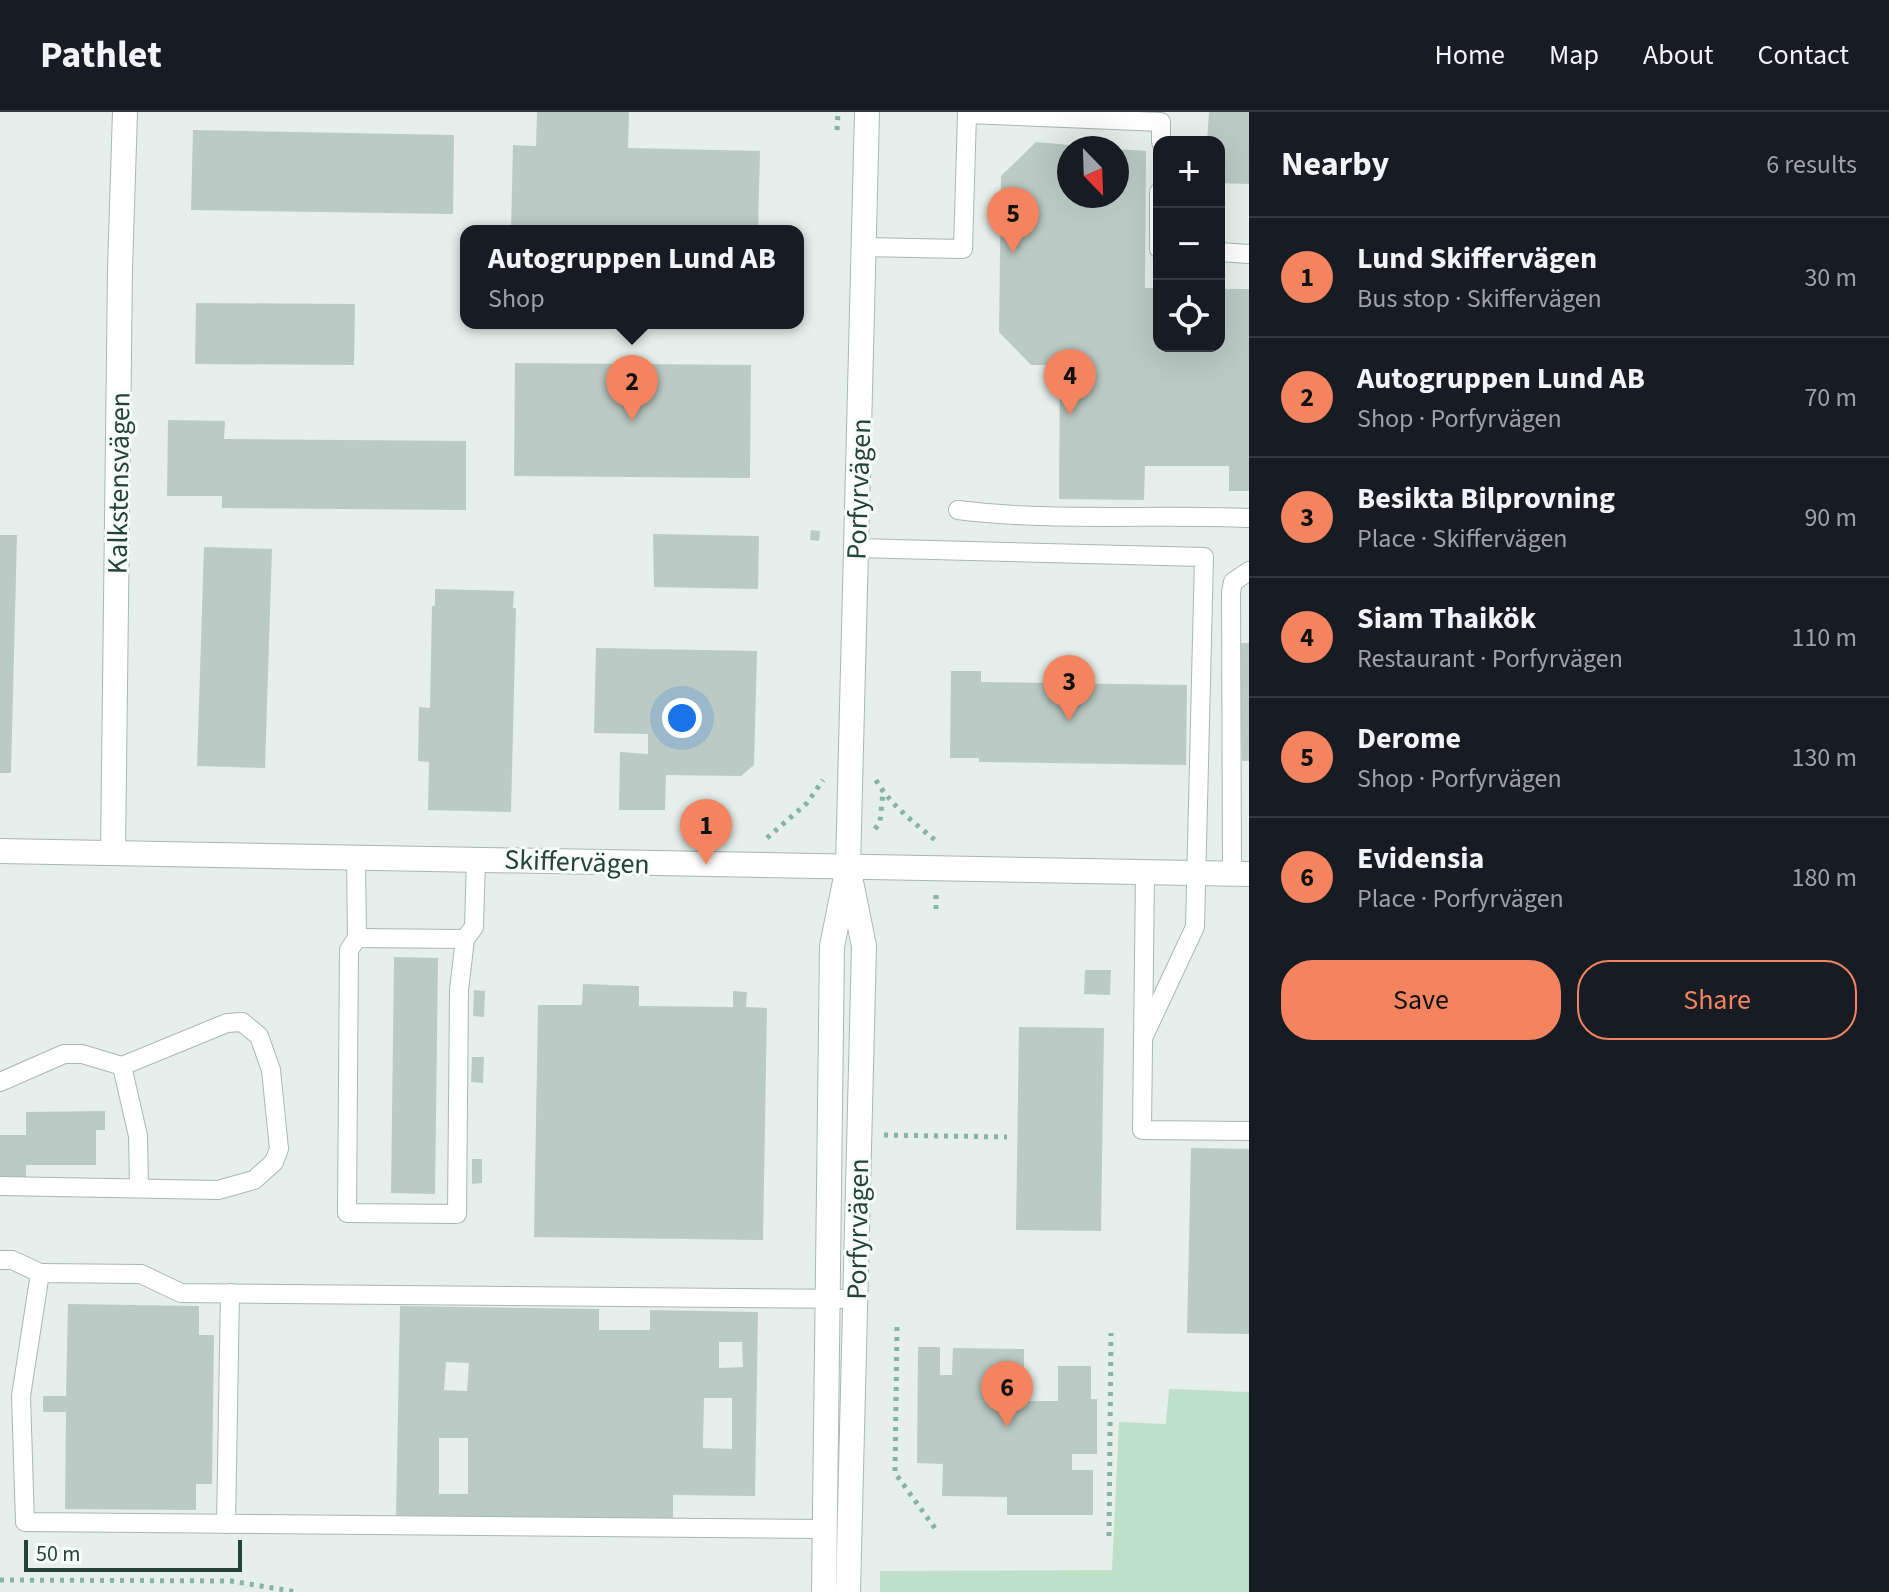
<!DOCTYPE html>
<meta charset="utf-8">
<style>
body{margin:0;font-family:"Source Sans 3",sans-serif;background:#20242c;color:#f1f3f6}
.controls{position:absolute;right:24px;top:24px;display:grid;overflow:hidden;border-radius:16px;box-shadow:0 8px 32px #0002}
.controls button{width:72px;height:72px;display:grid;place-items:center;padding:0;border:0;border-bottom:2px solid #363941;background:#171b24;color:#f1f3f6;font:40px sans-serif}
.compass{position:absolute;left:1057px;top:24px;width:72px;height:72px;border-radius:50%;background:#171b24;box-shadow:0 8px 32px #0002;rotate:157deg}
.scale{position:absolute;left:24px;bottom:20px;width:218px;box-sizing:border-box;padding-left:8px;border:4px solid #24423a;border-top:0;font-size:22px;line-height:28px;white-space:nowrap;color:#24423a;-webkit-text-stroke:6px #f7fbf9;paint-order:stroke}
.you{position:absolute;left:682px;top:606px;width:28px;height:28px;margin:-20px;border:6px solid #fff;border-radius:50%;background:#1a73e8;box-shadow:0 0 0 12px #1a73e833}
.badge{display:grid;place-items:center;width:52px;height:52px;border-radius:50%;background:#f4845f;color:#111;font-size:26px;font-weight:700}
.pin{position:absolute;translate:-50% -66px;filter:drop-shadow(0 2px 4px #0008)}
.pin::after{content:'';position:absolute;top:42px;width:28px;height:24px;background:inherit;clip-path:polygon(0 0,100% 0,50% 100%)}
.popup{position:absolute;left:460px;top:113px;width:344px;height:104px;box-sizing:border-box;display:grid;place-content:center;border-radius:16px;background:#171b24;filter:drop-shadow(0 2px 6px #0005);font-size:26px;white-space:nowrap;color:#9ea1a6}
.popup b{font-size:30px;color:#f1f3f6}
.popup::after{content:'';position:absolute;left:50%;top:100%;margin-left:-16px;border:16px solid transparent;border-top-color:#171b24}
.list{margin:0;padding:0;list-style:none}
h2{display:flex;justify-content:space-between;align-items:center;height:104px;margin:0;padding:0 32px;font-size:34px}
h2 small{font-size:26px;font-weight:400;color:#9ea1a6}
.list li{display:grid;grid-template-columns:52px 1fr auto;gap:24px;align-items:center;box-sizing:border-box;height:120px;padding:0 32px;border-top:2px solid #363941}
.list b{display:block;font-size:30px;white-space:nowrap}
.list p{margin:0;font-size:26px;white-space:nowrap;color:#9ea1a6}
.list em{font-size:26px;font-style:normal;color:#9ea1a6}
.actions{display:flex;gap:16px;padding:24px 32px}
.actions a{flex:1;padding:18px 0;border:2px solid #f4845f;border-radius:32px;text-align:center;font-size:28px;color:#f4845f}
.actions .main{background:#f4845f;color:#111}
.icon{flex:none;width:44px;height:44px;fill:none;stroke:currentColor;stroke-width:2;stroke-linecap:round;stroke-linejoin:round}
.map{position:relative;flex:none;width:1249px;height:1480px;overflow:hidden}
header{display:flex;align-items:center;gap:48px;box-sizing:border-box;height:112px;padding:0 40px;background:#171b24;border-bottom:2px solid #363941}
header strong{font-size:38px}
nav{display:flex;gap:44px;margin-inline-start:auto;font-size:28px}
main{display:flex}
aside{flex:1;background:#171b24}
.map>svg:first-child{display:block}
</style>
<header>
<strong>Pathlet</strong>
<nav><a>Home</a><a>Map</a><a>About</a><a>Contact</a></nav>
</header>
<main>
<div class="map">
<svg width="1249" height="1480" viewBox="0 0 1249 1480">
<rect width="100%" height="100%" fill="#e6efeb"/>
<path fill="#bfe0c8" d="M1169,1277L1249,1280V1480H880V1459L1112,1458L1119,1310L1166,1312Z"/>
<g fill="#bbcac4" fill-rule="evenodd">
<path d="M537,0H629L628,36L760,39L758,119H511L513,33L536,34Z"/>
<path d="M1209,0H1249V72L1219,71V30H1207Z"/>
<path d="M193,18L454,23L453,102L191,98Z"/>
<path d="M1036,30L1083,34V36H1069V84H1117V37L1146,39L1145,176H1159V234H1219V177H1249V379H1229V354H1145L1144,388L1059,387L1060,253H1031L999,220L1001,64Z"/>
<path d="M196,191L355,192L354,253L195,252Z"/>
<path d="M515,251L751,253L750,366L514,364Z"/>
<path d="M168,308L225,309L224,327L466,329V398L222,396V384H167Z"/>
<path d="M811,418L820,419L819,429L810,428Z"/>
<path d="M653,422L759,424L758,477L654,475Z"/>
<path d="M0,423H17L11,661H0Z"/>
<path d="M204,435L272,437L265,656L197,654Z"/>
<path d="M435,477L514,479L513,496H516L511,700L428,698L429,650L418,649L419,595L430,596L432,494H435Z"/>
<path d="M1239,531H1249V649H1242Z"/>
<path d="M596,536L757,539L754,653L741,664L666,663L665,698H619L620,640L648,642V622L594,621Z"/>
<path d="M951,559H981V570L1187,573L1186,653L979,650V646H950Z"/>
<path d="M394,845L438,846L435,1082L391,1081Z"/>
<path d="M1085,858H1111L1110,883L1084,882Z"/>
<path d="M583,872L639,874V894L733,895V879L747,880L746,895L767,896L763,1128L534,1125L538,893H582Z"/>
<path d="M474,878L485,879L484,905L473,904Z"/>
<path d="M1019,915L1104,916L1101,1119L1016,1118Z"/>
<path d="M472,945H484L483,971L471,970Z"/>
<path d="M105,999V1018H96V1053H26V1068H0V1023H26V1000Z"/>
<path d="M1191,1036L1249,1037V1222L1187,1221Z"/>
<path d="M472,1047H482V1071L472,1072Z"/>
<path d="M68,1192L199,1194V1223H214L212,1372H196V1398L65,1397L66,1300H43V1284H66Z"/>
<path d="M400,1194L599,1197V1218H650V1198L758,1200L755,1384L673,1383V1408L396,1404ZM719,1230H742L743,1255L719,1256ZM446,1250L469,1251L467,1279L444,1278ZM704,1286H732V1337L703,1336ZM439,1326H468V1382H439Z"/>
<path d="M918,1235H940V1263H952L953,1236L1024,1237V1289H1058V1254H1091V1287H1097V1342H1072V1358H1093V1403H1007V1385L942,1384L943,1352L917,1351Z"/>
</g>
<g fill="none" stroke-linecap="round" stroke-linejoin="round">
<g stroke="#a8b8b2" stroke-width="20">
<g id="service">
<path d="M1159,80V137"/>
<path d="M864,135L963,137L967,2L1161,10V30"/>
<path d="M1219,140L1249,142"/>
<path d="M958,398C1054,410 1152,402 1249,406"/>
<path d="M856,436L1204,445L1195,815L1143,926"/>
<path d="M356,745L357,826L349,838L347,1101L457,1102L459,878L465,827L474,815L476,747"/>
<path d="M1145,760L1142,1018L1249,1019"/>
<path d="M1232,762L1231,480L1233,470L1249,459"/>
<path d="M357,826L465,827"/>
<path d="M122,954L138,1024L139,1076"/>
<path d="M0,970L64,942H82L122,954L227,911L242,910L259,924L271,958L279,1037L274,1050L254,1068L218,1078L0,1074"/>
<path d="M0,1148H12L40,1161"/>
<path d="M226,1412L230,1181"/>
<path d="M825,1417L25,1410L21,1284L40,1161L141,1162L181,1181L855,1187"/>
</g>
</g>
<g stroke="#a8b8b2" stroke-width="26">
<g id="minor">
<path d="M0,739L1249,762"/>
<path d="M113,741L120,158L125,0"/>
</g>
</g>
<g stroke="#a8b8b2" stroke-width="26">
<g id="tertiary">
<path d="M824,1480L832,834L848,755L867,0"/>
<path d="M848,1480L864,834L850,765"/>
</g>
</g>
<g stroke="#86b3a5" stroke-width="5" stroke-dasharray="4 6" stroke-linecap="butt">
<path d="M837,18L838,0"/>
<path d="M876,668C890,693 915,711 936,729"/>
<path d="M875,717L880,710L883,680"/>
<path d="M767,726L807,691L823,668"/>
<path d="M936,797V782"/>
<path d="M884,1023L1007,1025"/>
<path d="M897,1215L895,1361L937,1419"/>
<path d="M1109,1424L1111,1221"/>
<path d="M0,1468L231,1469L297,1480"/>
</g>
<use href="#service" stroke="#fff" stroke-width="18"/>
<use href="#minor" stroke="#fff" stroke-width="24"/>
<use href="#tertiary" stroke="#fff" stroke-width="24"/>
</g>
<g text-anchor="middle" stroke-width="6" stroke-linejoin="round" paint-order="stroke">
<g font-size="28" fill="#24423a" stroke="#f7fbf9">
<text transform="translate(118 371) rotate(-89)" y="10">Kalkstensvägen</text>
<text transform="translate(858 377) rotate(-88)" y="10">Porfyrvägen</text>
<text transform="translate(577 749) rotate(2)" y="10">Skiffervägen</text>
<text transform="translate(857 1117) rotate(-89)" y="10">Porfyrvägen</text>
</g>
</g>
</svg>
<div class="controls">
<button>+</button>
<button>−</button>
<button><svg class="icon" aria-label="locate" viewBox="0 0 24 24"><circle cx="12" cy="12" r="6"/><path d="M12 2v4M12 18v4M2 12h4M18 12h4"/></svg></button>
</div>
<svg class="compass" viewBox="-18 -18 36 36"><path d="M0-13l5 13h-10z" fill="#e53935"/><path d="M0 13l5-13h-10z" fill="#9ea1a6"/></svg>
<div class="scale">50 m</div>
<div class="you"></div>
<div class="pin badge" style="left:706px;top:753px">1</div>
<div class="pin badge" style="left:632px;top:309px">2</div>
<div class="popup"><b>Autogruppen Lund AB</b>Shop</div>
<div class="pin badge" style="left:1069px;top:609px">3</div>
<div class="pin badge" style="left:1070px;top:303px">4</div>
<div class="pin badge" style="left:1013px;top:141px">5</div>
<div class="pin badge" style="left:1007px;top:1315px">6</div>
</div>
<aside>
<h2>Nearby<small>6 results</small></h2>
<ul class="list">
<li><span class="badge">1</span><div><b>Lund Skiffervägen</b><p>Bus stop · Skiffervägen</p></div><em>30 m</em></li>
<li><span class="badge">2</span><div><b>Autogruppen Lund AB</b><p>Shop · Porfyrvägen</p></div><em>70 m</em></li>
<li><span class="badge">3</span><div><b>Besikta Bilprovning</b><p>Place · Skiffervägen</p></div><em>90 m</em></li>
<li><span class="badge">4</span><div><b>Siam Thaikök</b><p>Restaurant · Porfyrvägen</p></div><em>110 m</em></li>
<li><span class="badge">5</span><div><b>Derome</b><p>Shop · Porfyrvägen</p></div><em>130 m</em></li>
<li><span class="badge">6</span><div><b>Evidensia</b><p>Place · Porfyrvägen</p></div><em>180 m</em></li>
</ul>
<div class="actions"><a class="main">Save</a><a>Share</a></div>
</aside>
</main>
